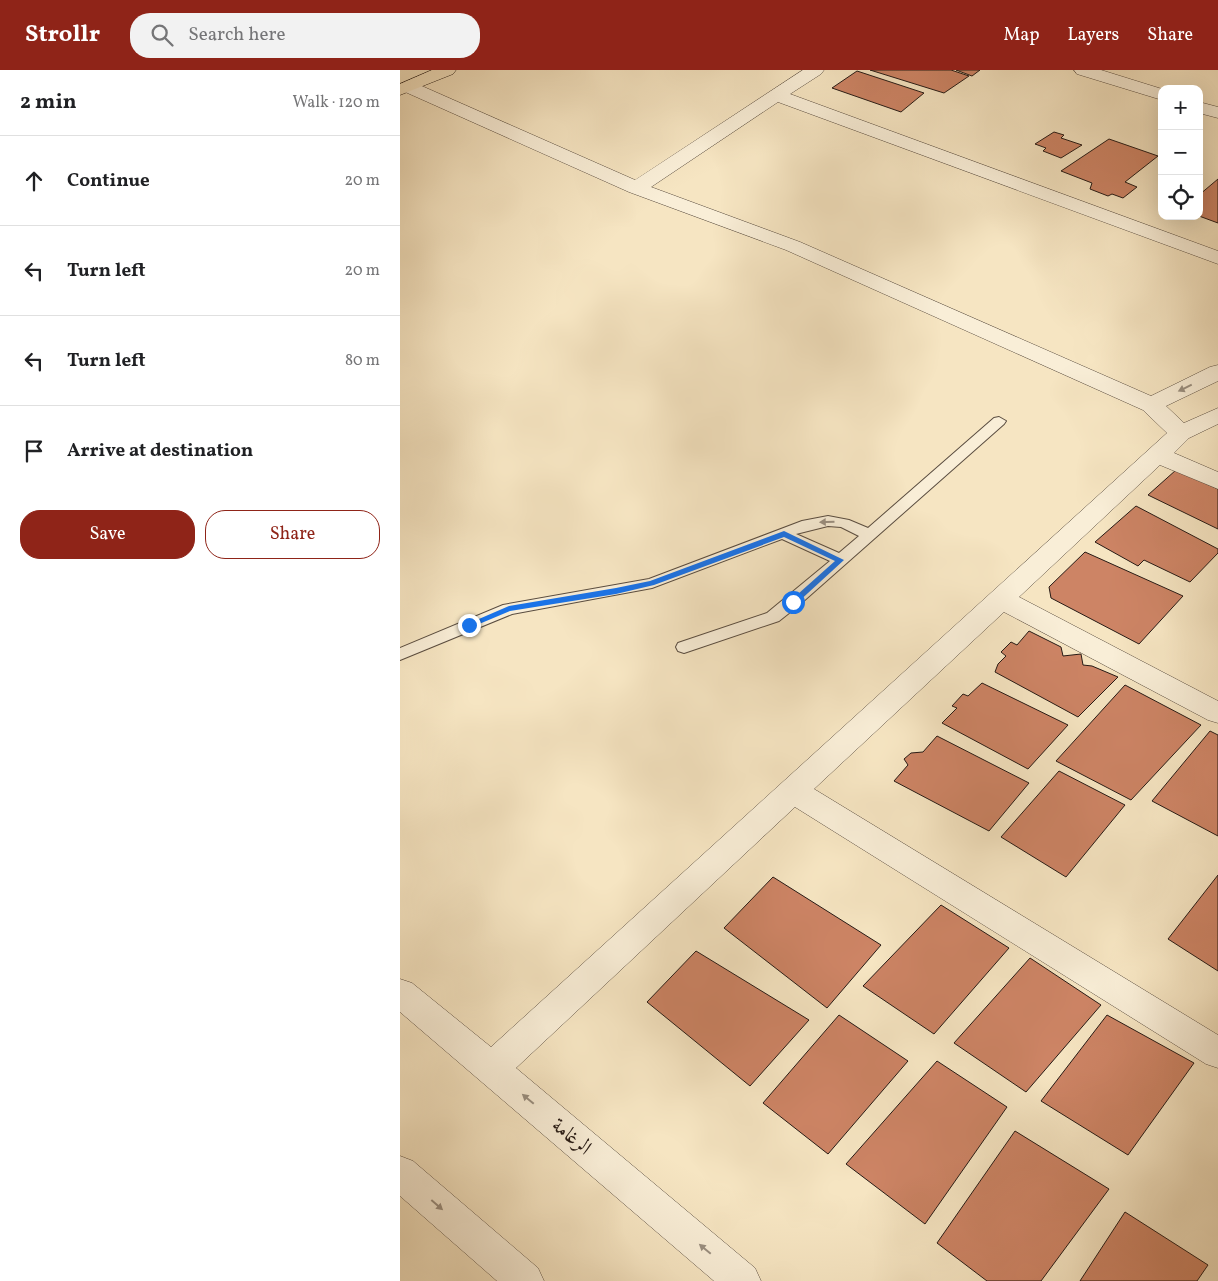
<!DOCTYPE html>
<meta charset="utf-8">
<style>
body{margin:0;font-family:Vollkorn,Amiri,serif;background:#f2f2f2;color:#202124}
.controls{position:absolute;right:15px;top:15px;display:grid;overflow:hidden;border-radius:10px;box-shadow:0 5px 20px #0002}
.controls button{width:45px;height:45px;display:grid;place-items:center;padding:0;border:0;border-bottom:1px solid #e0e0e0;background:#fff;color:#202124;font:25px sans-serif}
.stop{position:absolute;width:15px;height:15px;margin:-11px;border:4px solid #1a73e8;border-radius:50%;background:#fff}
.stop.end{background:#1a73e8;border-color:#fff;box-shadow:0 1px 5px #0008}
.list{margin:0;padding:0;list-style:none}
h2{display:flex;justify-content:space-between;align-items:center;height:65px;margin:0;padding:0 20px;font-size:21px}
h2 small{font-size:16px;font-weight:400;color:#757577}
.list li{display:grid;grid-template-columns:32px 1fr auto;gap:15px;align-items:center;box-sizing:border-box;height:90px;padding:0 20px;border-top:1px solid #e0e0e0}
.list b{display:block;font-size:19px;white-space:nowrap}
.list em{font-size:16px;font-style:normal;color:#757577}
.actions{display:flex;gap:10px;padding:15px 20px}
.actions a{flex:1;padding:11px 0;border:1px solid #8f2418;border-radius:20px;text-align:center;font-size:18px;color:#8f2418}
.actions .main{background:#8f2418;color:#fff}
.icon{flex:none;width:28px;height:28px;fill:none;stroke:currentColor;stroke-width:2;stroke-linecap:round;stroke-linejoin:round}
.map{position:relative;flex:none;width:818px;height:1211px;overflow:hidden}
header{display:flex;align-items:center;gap:30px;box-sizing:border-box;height:70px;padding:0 25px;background:#8f2418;color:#fff}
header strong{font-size:24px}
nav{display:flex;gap:28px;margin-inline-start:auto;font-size:18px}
.search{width:350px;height:45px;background:#f2f2f2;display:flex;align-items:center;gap:12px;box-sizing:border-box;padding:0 18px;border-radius:20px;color:#757577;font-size:19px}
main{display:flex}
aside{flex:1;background:#fff}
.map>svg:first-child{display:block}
</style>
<header>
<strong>Strollr</strong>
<div class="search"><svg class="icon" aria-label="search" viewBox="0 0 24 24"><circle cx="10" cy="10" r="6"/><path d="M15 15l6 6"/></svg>Search here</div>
<nav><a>Map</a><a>Layers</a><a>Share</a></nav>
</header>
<main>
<aside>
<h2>2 min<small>Walk · 120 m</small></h2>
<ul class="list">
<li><svg class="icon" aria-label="ahead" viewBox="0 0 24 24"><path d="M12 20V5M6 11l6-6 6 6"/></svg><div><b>Continue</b></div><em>20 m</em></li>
<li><svg class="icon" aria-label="left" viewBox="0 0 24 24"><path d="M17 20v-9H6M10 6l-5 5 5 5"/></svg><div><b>Turn left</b></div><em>20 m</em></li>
<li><svg class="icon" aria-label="left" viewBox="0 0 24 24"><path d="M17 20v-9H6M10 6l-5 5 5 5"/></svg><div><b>Turn left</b></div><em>80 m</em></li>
<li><svg class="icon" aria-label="arrive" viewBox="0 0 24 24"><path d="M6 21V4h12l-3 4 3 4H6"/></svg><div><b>Arrive at destination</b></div></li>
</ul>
<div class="actions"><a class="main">Save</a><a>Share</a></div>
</aside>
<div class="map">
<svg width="818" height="1211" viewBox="0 0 818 1211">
<rect width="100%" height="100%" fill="#f6e5c2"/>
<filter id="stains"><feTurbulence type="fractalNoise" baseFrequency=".004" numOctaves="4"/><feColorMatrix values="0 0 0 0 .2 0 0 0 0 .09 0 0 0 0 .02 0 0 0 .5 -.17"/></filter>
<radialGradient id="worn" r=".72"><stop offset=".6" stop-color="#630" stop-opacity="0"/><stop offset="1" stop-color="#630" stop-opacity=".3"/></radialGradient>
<g fill="#cd8465" stroke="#261a15">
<path d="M470,0H551L569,6L544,23Z"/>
<path d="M556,0H580L572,6Z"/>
<path d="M457,1L524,23L501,42L432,18Z"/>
<path d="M654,62L664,65L661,68L682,75L661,88L643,81L646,78L635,74Z"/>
<path d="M709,69L758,86L725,112L737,117L723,128L712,124L708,126L690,119L692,113L661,101Z"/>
<path d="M818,109V153L799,146V125Z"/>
<path d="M776,400L818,419V459L748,425Z"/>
<path d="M736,436L818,479V483L790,512L744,490L738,496L695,472Z"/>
<path d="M685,482L783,526L739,574L651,528L649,517Z"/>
<path d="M629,561L661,577L663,586L681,584L683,595L692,596L718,607L678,647L595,602L598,594L606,586L601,582L611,572L617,575Z"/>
<path d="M582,613L668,655L628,699L542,653L557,638L552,636L563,624L568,626Z"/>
<path d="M725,615L801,655L731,730L656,691Z"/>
<path d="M810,661L818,665V766L752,731Z"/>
<path d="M537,666L629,713L589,761L494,711L508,695L504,689L511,683L523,682Z"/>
<path d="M659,701L725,735L666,807L601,767Z"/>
<path d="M818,805V901L768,869Z"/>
<path d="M373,807L481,875L427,938L324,858Z"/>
<path d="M541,835L609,878L534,964L463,916Z"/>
<path d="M296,881L409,950L350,1016L247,932Z"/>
<path d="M630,888L701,935L626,1022L554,973Z"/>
<path d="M439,945L508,991L428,1084L363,1033Z"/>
<path d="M707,945L794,993L728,1085L641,1031Z"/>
<path d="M537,991L607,1037L525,1154L446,1094Z"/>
<path d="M615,1061L709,1119L641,1211H587L537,1173Z"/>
<path d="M725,1142L808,1195L797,1211H680Z"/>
</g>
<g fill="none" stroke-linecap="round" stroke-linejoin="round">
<g stroke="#5a4d40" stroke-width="2">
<path id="lane" d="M599,347L606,351L604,354L398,536L379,551L284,583L278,581L276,577L278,573L367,543L430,491L382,469L252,518L112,544L0,590V578L103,535L249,509L402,451L428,446L449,450L468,458L594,348ZM428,456L441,457L459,466L439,483L396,464Z"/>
</g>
<g stroke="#5a4d40" stroke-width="1">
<g id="street">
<path d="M403,0H424L421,4L390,24L818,181V194L378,32L251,117L400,172L751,326L810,297L818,295V311L766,336L784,353L818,338V354L789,368L774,383L818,402V419L760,395L619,527L818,631V653L808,650L604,542L414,719L818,965V998L806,994L395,737L116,998L355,1198L361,1211H314L0,942V909L12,913L91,977L767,363L743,340L386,180L229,122L3,21L0,17L3,13L9,12L15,13L235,110Z"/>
<path d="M674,0H701L762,19V30L677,4Z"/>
<path d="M799,32L818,37V48L799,43Z"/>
<path d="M0,1086L13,1091L138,1198L144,1211H97L0,1126Z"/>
</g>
</g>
<g stroke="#261a15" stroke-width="1">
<path id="highway" d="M32,0H56L53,4L0,25V14Z"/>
</g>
<use href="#lane" fill="#f9eed7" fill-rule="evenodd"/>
<use href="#street" fill="#f9eed7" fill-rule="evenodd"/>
<use href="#highway" fill="#f6e5c2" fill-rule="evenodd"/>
</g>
<defs><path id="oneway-solid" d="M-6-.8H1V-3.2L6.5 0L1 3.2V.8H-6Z" transform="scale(1.25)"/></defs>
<g fill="#9a8f80">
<use href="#oneway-solid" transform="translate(785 318) rotate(154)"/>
<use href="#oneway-solid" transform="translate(427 452) rotate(178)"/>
<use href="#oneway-solid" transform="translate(128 1029) rotate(-140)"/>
<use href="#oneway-solid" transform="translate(37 1135) rotate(41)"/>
<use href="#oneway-solid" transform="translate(305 1179) rotate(-140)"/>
</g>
<path fill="#1a73e8" d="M384,461L444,490L396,534H393L389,532L435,491L384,467L254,515L216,524L110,541L72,557H69L65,555L109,536L216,518L250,511Z"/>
<g text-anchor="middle" stroke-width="4.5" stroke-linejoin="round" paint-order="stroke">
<g font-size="21" fill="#261a15" stroke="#f9eed7">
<text transform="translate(172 1066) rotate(40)" y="7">الرغامة</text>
</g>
</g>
<rect width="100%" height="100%" filter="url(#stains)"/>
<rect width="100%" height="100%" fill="url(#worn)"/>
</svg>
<div class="controls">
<button>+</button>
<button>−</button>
<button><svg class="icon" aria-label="locate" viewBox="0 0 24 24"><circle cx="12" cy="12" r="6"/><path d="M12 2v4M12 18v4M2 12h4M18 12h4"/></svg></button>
</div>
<div class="stop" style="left:393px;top:532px"></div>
<div class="stop end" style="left:69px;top:555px"></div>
</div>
</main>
